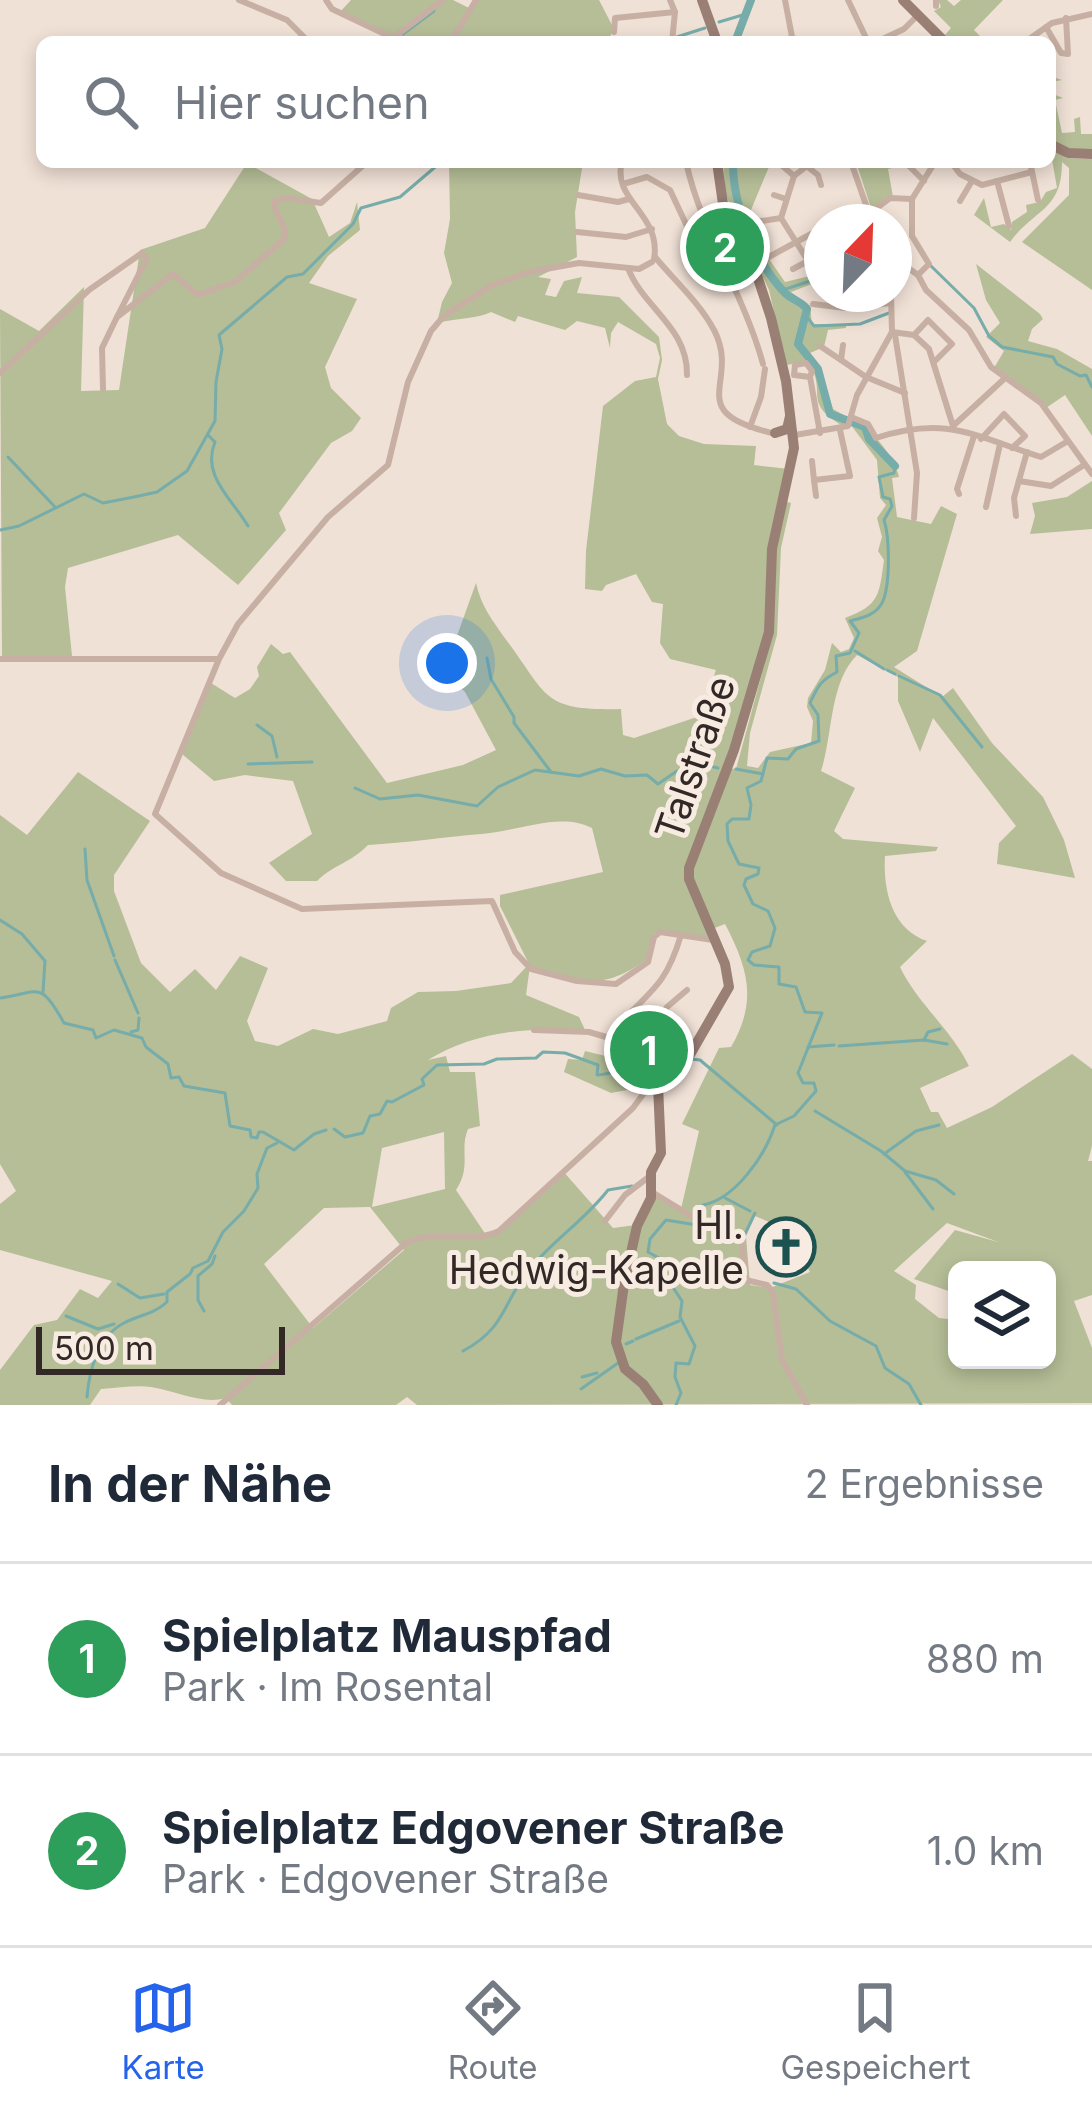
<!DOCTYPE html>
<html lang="de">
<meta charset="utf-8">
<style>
body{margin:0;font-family:Inter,sans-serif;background:#f2f2f3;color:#1f2937}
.controls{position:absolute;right:36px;bottom:36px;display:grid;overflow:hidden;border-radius:18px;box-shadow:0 6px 18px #0003}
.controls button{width:108px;height:108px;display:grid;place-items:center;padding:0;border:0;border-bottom:3px solid #e0e1e3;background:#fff;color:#1f2937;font:60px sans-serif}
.compass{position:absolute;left:804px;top:204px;width:108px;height:108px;border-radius:50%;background:#fff;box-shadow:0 6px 18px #0003;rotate:23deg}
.scale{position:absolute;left:36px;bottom:30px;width:249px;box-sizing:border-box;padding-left:12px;border:6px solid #322825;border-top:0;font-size:33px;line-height:42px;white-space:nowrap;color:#322825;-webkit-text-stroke:9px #f8ece2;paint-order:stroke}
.you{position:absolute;left:447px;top:663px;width:42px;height:42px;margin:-30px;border:9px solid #fff;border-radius:50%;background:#1a73e8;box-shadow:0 0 0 18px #1a73e833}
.badge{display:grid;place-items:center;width:78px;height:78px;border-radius:50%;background:#2563eb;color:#fff;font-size:39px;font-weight:700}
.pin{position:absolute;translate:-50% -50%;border:6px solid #fff;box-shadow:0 3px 12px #0006}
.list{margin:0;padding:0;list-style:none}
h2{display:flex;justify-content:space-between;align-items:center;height:156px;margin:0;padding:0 48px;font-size:51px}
h2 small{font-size:39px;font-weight:400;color:#747a83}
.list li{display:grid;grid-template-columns:78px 1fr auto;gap:36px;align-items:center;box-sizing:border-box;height:192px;padding:0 48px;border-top:3px solid #e0e1e3}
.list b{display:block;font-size:45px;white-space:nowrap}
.list p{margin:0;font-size:39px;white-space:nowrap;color:#747a83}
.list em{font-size:39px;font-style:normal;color:#747a83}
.icon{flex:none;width:66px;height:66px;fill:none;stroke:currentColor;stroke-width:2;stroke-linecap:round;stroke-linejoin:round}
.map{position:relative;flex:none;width:1092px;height:1405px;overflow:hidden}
.search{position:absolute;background:#fff;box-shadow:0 6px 18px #0003;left:36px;right:36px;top:36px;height:132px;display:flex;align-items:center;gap:30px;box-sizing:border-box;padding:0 42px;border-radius:18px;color:#747a83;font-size:45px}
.sheet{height:540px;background:#fff}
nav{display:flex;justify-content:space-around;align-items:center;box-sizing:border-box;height:168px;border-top:3px solid #e0e1e3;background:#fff;font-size:33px;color:#747a83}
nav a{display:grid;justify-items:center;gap:6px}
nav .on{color:#2563eb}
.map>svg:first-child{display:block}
</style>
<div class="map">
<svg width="1092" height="1405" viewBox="0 0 1092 1405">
<rect width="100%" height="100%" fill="#f0e1d6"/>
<g fill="#b5be97" fill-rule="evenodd">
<path d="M351,0H453L469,8L474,0H599L613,27L609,42H389L392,39L340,12Z"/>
<path d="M938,0H947L954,6L961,0H1003L974,30L986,42H952L945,35L951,28L934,11L941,7Z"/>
<path d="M1050,76L1062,80L1052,82L1053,94L1063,98L1055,100L1062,133L1075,132L1074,119L1080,117L1081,134H1092V152L1070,151L1050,139Z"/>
<path d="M1050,148L1066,158L1092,159V290L1022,242L1069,195V168L1062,162C1062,211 1035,208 1010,242L974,215L984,198L991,227L1004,224L1011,230L1012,222L1027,212L1026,205L1040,202L1046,192L1057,188Z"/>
<path d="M449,162H583L575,212L577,257L538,277L551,279L545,295L556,297L564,281L582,277L577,293L619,297L659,337L662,360L658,379L667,424L679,436L704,444L756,446L754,465L789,469L770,545L767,632L724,768L736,769L773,633L776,550L787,502L791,503L781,548L777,635L750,733L747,766L758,768L770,752L811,743L813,721L807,707L808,698L825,670L832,643L841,652L849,649L854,638L845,618C880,605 879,595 884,560L878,551L882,537L877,518L886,505L880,498L877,460L851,425L853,420C870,426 896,459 899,477L892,478L897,517L931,524L941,506L957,514L917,651L894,667L942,697L953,688L992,743L1043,797L1064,840L1075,878L997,864L999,843L1016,826L933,718L920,752L898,701V677L857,655C829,683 833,735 821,771L855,788L834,831L843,839L938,847L936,851L885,856C883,889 891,929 927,941L900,967C917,1003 951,1029 969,1066L920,1088L931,1112H938L947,1128L992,1107L1072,1054L1092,1069V1146L1088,1161H1092V1295L1074,1301L1092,1348V1403L417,1405L407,1397L396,1405H232L226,1398C203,1405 177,1391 151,1387C136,1385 117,1388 101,1389L90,1405H0V1370L34,1325L57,1320L80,1289L98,1298L112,1281L0,1250V1204L16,1191L0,1164V815L27,835L78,772L150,821L114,875V891L141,963L170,992L195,969L216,990L240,956L268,968L247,1021L255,1041L278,1046L313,1029L338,1034L387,1021L391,1008L418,992L456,991L511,983L529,964L500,906V895L603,872L592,828C560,811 516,832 481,834C443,837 406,843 368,845C352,862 333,865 317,881H286L269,863L312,834L293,781L245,775L214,781L182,754L211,683L235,698L250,689L259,676L257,667L271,644L283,654L290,652L387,783L463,765L496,750L465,692L444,672L476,583C481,606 492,620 507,641C549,698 543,711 621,709L623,735L634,738L700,716L716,670L670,659L660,643L663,604L652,602L636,574L606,585L602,591L585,589L586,551L603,406L635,381L656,377L660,358L656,344L618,322L611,333L610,348L605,328L577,321L565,330L518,316L515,322L491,312C478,319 455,318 437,323L442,302L452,283L444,253L450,219ZM725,924C748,968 758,1001 731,1047L719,1048L682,1124L699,1131L681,1209L650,1193L636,1225L613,1228L562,1170L497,1231L486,1235L456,1190C472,1166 459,1150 468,1129L480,1126L475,1072H450L446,1056L428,1060C475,1031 531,1027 585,1030L579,1017L526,995L530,966C582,980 599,993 646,960L653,934L659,930L705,940L712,929ZM444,1132L445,1189L372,1207L382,1148ZM370,1207L404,1250L313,1328L264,1264L324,1208ZM755,1216L788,1230L810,1272L770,1288L750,1285L746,1236ZM947,1223L998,1242L955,1230L914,1279L957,1294V1270H1047V1360H957V1320L939,1318L915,1299L916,1285L894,1271Z"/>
<path d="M723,162H771L748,217L760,246L785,282L822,273V280L791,292L810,306L812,324H846V328L828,330L824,347L810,353L821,370L833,409L849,418L845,427C800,402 829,393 808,362L786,365L769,290L726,196Z"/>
<path d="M870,162H901L904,165L888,169L893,197L885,198L872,211L857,165Z"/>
<path d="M247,163L312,199L329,237L350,223L357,202L360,230L328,256L309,283L357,299L325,367L331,388L361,418L352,431L331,443L279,513L286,530L238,585L178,535L68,568L65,587L72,656L2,658L0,309L39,331L84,287L81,391L119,390L140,250L205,228Z"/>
<path d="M976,264L1040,314L1043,319L1032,329L1028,341L1057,349L1092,369V436L1065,395L1046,408L994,368L1004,351L986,337L1000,323L986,300Z"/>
<path d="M1092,481V529L1030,534L1035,516L1032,503L1067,497Z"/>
<path d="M585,1051L630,1062L632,1089L611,1093L564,1072L568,1059L582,1060Z"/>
</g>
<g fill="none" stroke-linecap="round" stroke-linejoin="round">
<g stroke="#76aca9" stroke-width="3">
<path d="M719,22L746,14"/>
<path d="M403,34L434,11"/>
<path d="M661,42L705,28"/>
<path d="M931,266L974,308L989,336L1002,347L1053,357L1057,364L1080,376L1086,375L1092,387"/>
<path d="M783,290L822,277"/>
<path d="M807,317L814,326L860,324L889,313"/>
<path d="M208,435L215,442C201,476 233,500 248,526"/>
<path d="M8,457L55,507"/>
<path d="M0,530L19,526L84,494L103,503L134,497L157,492L187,471L215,421L216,382L222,349L219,335L287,277L303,274L353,224L361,208L400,197L441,162"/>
<path d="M855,651L884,669"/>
<path d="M487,658L491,679L514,717V723L551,772"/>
<path d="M887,670L895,674"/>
<path d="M899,676L940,695L982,747"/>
<path d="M257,725L272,736L277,757"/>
<path d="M248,764L312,762"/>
<path d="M736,769L763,774"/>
<path d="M355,788L380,799L418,795L477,806L498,787L535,770L579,776L601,769L625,776L647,775L658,784L677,771L688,770L693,762L718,768"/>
<path d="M85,849L87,880L114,956"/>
<path d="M0,920L22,934L45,961L43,992"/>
<path d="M115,960L138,1013"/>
<path d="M0,998C40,992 40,980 64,1023L93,1030L96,1038L114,1030L142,1038L146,1047L168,1064L171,1078L179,1077L184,1086L225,1093L230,1126L250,1130L251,1137L257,1138L259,1132H263L294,1150L314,1134L326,1130"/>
<path d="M131,1032L138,1030L139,1018"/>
<path d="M924,1040L928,1032L940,1029"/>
<path d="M839,1046L924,1040L947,1044"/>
<path d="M808,1047L834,1045"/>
<path d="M690,1059L700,1060L777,1125"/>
<path d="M815,1111L881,1151L905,1171L936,1180L954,1194"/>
<path d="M334,1129L345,1137L363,1133L370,1116L380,1114L387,1101L392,1102L424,1085L422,1079L437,1065L484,1064L497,1059L536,1058L543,1052L565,1053L598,1065L597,1075C626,1073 658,1053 682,1058"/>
<path d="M884,1154L916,1131L939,1125"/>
<path d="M905,1172L933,1209"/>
<path d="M725,1198L750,1211"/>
<path d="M744,1236L755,1213"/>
<path d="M774,1283L796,1289L830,1321L876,1346L885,1368L909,1384L921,1405"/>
<path d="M118,1284L140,1298L164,1294"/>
<path d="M204,1311L198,1300V1276L212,1264L215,1256"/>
<path d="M66,1316L98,1329L114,1324"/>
<path d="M636,1339L679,1321"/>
<path d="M626,1344L633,1341"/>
<path d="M463,1351C506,1328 502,1304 528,1271C552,1241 585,1220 608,1190L632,1186"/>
<path d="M582,1377L597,1373"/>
<path d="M581,1389L618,1363"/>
<path d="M87,1397C89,1371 98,1336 124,1323C139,1315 154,1314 167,1302V1292L190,1274L193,1268L208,1261L223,1232L244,1211L258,1188L257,1174L267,1148L277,1143"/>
<path d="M676,1405L681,1393L675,1377L676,1363L689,1364L695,1346L680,1317L682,1301L662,1271L659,1258L648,1252L650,1239L666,1220L703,1226V1205C735,1199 765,1156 775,1125L794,1116L816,1091L814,1083H803L798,1073L822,1013L805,1012L796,987L779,984V967L754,965L748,960L752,952L770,946L775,928L768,911L753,904L744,885L746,879L758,874L759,868L739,864L728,841L727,824L732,819H749L751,805L747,788L761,781L767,758L788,759L796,749L819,741L818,715L810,703C818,686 820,681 837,672L836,656L850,653L859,633L850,621C862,618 877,615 883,601C890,584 890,538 884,520L892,506L890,499L883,497L879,477L894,473L895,466"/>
</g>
<g stroke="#76aca9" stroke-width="8">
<path d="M735,42L751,0"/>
<path d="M733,162C732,203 756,263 785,293C792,300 801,301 807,309L798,344L818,369L830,414L865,427L869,439L895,466"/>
</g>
<g stroke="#c7b0a3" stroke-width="6">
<path d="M239,0L287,20L309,42"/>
<path d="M326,0L332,9L393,38L443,0"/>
<path d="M670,0L675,12L672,42"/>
<path d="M785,0L793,42"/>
<path d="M848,0L868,42"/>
<path d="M936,0V6"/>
<path d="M1046,27L1061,53L1068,54L1066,18"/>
<path d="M614,32L615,18L675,12"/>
<path d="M451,42L476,0"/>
<path d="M876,42L904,29L918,15"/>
<path d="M1025,42L1052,23L1092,14"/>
<path d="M622,162C611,200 662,214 654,259"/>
<path d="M686,162C702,234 744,294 763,364"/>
<path d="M778,162L794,176"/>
<path d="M812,162L794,176L781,218L808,261L822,268"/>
<path d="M851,162L872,222"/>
<path d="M905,162L924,181"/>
<path d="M951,162L960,174L982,185L1032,172"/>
<path d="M1030,162L1038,200"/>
<path d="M809,168L818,175L821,185"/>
<path d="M997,181L1009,226"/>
<path d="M623,184L647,177L670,190L700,254"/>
<path d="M578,195L618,202L629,199"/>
<path d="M774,195L786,199"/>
<path d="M912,199V236L929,264L918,275"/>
<path d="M912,199L935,162"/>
<path d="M960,201L972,181"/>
<path d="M870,213L890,198L912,199"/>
<path d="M755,222L781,218"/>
<path d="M577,232L626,237L652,229"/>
<path d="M655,257C674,280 700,303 714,330C742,383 679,412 776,434"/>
<path d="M767,258L822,228"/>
<path d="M894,258L918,275L926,290L969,330L991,367L1041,403L1092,474"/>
<path d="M652,262L639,269L579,263L529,272L490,286L443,317L431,331L408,382L388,465L328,517L238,624L219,659L155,814L221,873L302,909L492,901L515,952L531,969L577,981L616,984L648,962L654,937L660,932L713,940"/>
<path d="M628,268C643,308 688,327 687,375"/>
<path d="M793,269L808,261"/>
<path d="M813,304L845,308L891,303"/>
<path d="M892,332L914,335L929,349L953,426L1004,379"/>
<path d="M895,335L917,473L914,518"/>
<path d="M914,335L928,320L952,344L935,361"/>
<path d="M843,345L841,360L866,377L905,393"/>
<path d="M820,346L841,360"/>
<path d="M0,373L89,290L142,253L147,258L117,317L173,274L198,295L235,282L284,239C289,223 272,215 275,201L286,198L321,203L367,162"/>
<path d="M810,377L812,371L806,363L795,365L794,375L810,377L820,433"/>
<path d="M103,389L102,348L117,317"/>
<path d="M851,417L868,424L876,438C947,415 974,436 1041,457L1068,441"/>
<path d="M750,427L761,397L765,369"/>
<path d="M795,435L848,426L857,395L892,332L891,294"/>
<path d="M981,439L1004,414L1025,436L1012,448"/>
<path d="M812,461L814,480"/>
<path d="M1019,481L1051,486L1084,465"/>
<path d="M959,494L957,489L974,436"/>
<path d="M816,496L814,480L850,476L840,430"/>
<path d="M986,507L1000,444"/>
<path d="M1016,516L1014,498L1027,452"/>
<path d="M0,659H218"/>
<path d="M629,1014C659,985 669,975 681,935"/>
<path d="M534,1030L589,1032L620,1041L647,1039L687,1057"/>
<path d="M647,1039L667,1007L687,990"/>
<path d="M652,1192L701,1222L741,1237L746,1280L767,1285L773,1292L782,1360L807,1405"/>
<path d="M605,1221L625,1195L650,1176"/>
<path d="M220,1405L406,1243C437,1228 470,1245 499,1231L633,1108L644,1093L657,1087"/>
</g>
<g stroke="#9a7f75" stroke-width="10">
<path d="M702,0L717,42"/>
<path d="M903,0L945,42"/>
<path d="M1050,144L1068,153L1092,154"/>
<path d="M775,433L787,429L790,416"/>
<path d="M658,1405L643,1384L625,1369L616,1342L624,1284L637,1226L651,1198V1172L661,1153L658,1085L680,1072L729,987L725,964L689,879V868L734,750L769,632L772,549L794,448L786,381L771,318L754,266L723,204L717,162"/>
</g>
</g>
<defs>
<g id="church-ring" transform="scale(3)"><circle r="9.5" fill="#f8ece2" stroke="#1c5250" stroke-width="1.5"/><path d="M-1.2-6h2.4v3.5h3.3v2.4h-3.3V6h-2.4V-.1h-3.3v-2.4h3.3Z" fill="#1c5250"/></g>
</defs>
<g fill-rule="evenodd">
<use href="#church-ring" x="786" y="1247"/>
</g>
<g text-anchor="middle" stroke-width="10" stroke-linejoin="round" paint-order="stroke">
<g font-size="39" fill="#322825" stroke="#f8ece2">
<text transform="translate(695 758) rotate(-71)" y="14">Talstraße</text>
</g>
<g font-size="39" fill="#322825" stroke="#f8ece2" text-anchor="end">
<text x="744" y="1239">Hl.<tspan x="744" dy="45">Hedwig-Kapelle</tspan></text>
</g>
</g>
</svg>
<div class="controls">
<button><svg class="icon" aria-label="layers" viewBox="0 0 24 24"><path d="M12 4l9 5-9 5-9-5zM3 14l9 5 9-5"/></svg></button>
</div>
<svg class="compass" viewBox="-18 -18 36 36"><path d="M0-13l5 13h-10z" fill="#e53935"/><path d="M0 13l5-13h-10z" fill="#747a83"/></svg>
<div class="scale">500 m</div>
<div class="you"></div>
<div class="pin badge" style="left:649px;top:1050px;background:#2e9e5b">1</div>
<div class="pin badge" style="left:725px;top:247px;background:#2e9e5b">2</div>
<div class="search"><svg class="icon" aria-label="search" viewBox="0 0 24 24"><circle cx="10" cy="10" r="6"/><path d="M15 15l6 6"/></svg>Hier suchen</div>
</div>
<section class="sheet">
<h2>In der Nähe<small>2 Ergebnisse</small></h2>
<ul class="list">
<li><span class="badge" style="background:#2e9e5b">1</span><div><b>Spielplatz Mauspfad</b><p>Park · Im Rosental</p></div><em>880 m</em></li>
<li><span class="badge" style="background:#2e9e5b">2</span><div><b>Spielplatz Edgovener Straße</b><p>Park · Edgovener Straße</p></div><em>1.0 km</em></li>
</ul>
</section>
<nav>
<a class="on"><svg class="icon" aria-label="map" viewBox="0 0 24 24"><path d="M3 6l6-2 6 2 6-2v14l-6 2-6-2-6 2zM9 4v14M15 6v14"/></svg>Karte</a>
<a><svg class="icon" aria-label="directions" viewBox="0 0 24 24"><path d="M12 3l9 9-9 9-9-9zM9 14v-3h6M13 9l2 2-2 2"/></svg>Route</a>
<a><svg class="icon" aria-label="saved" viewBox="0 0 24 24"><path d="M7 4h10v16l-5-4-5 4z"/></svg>Gespeichert</a>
</nav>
